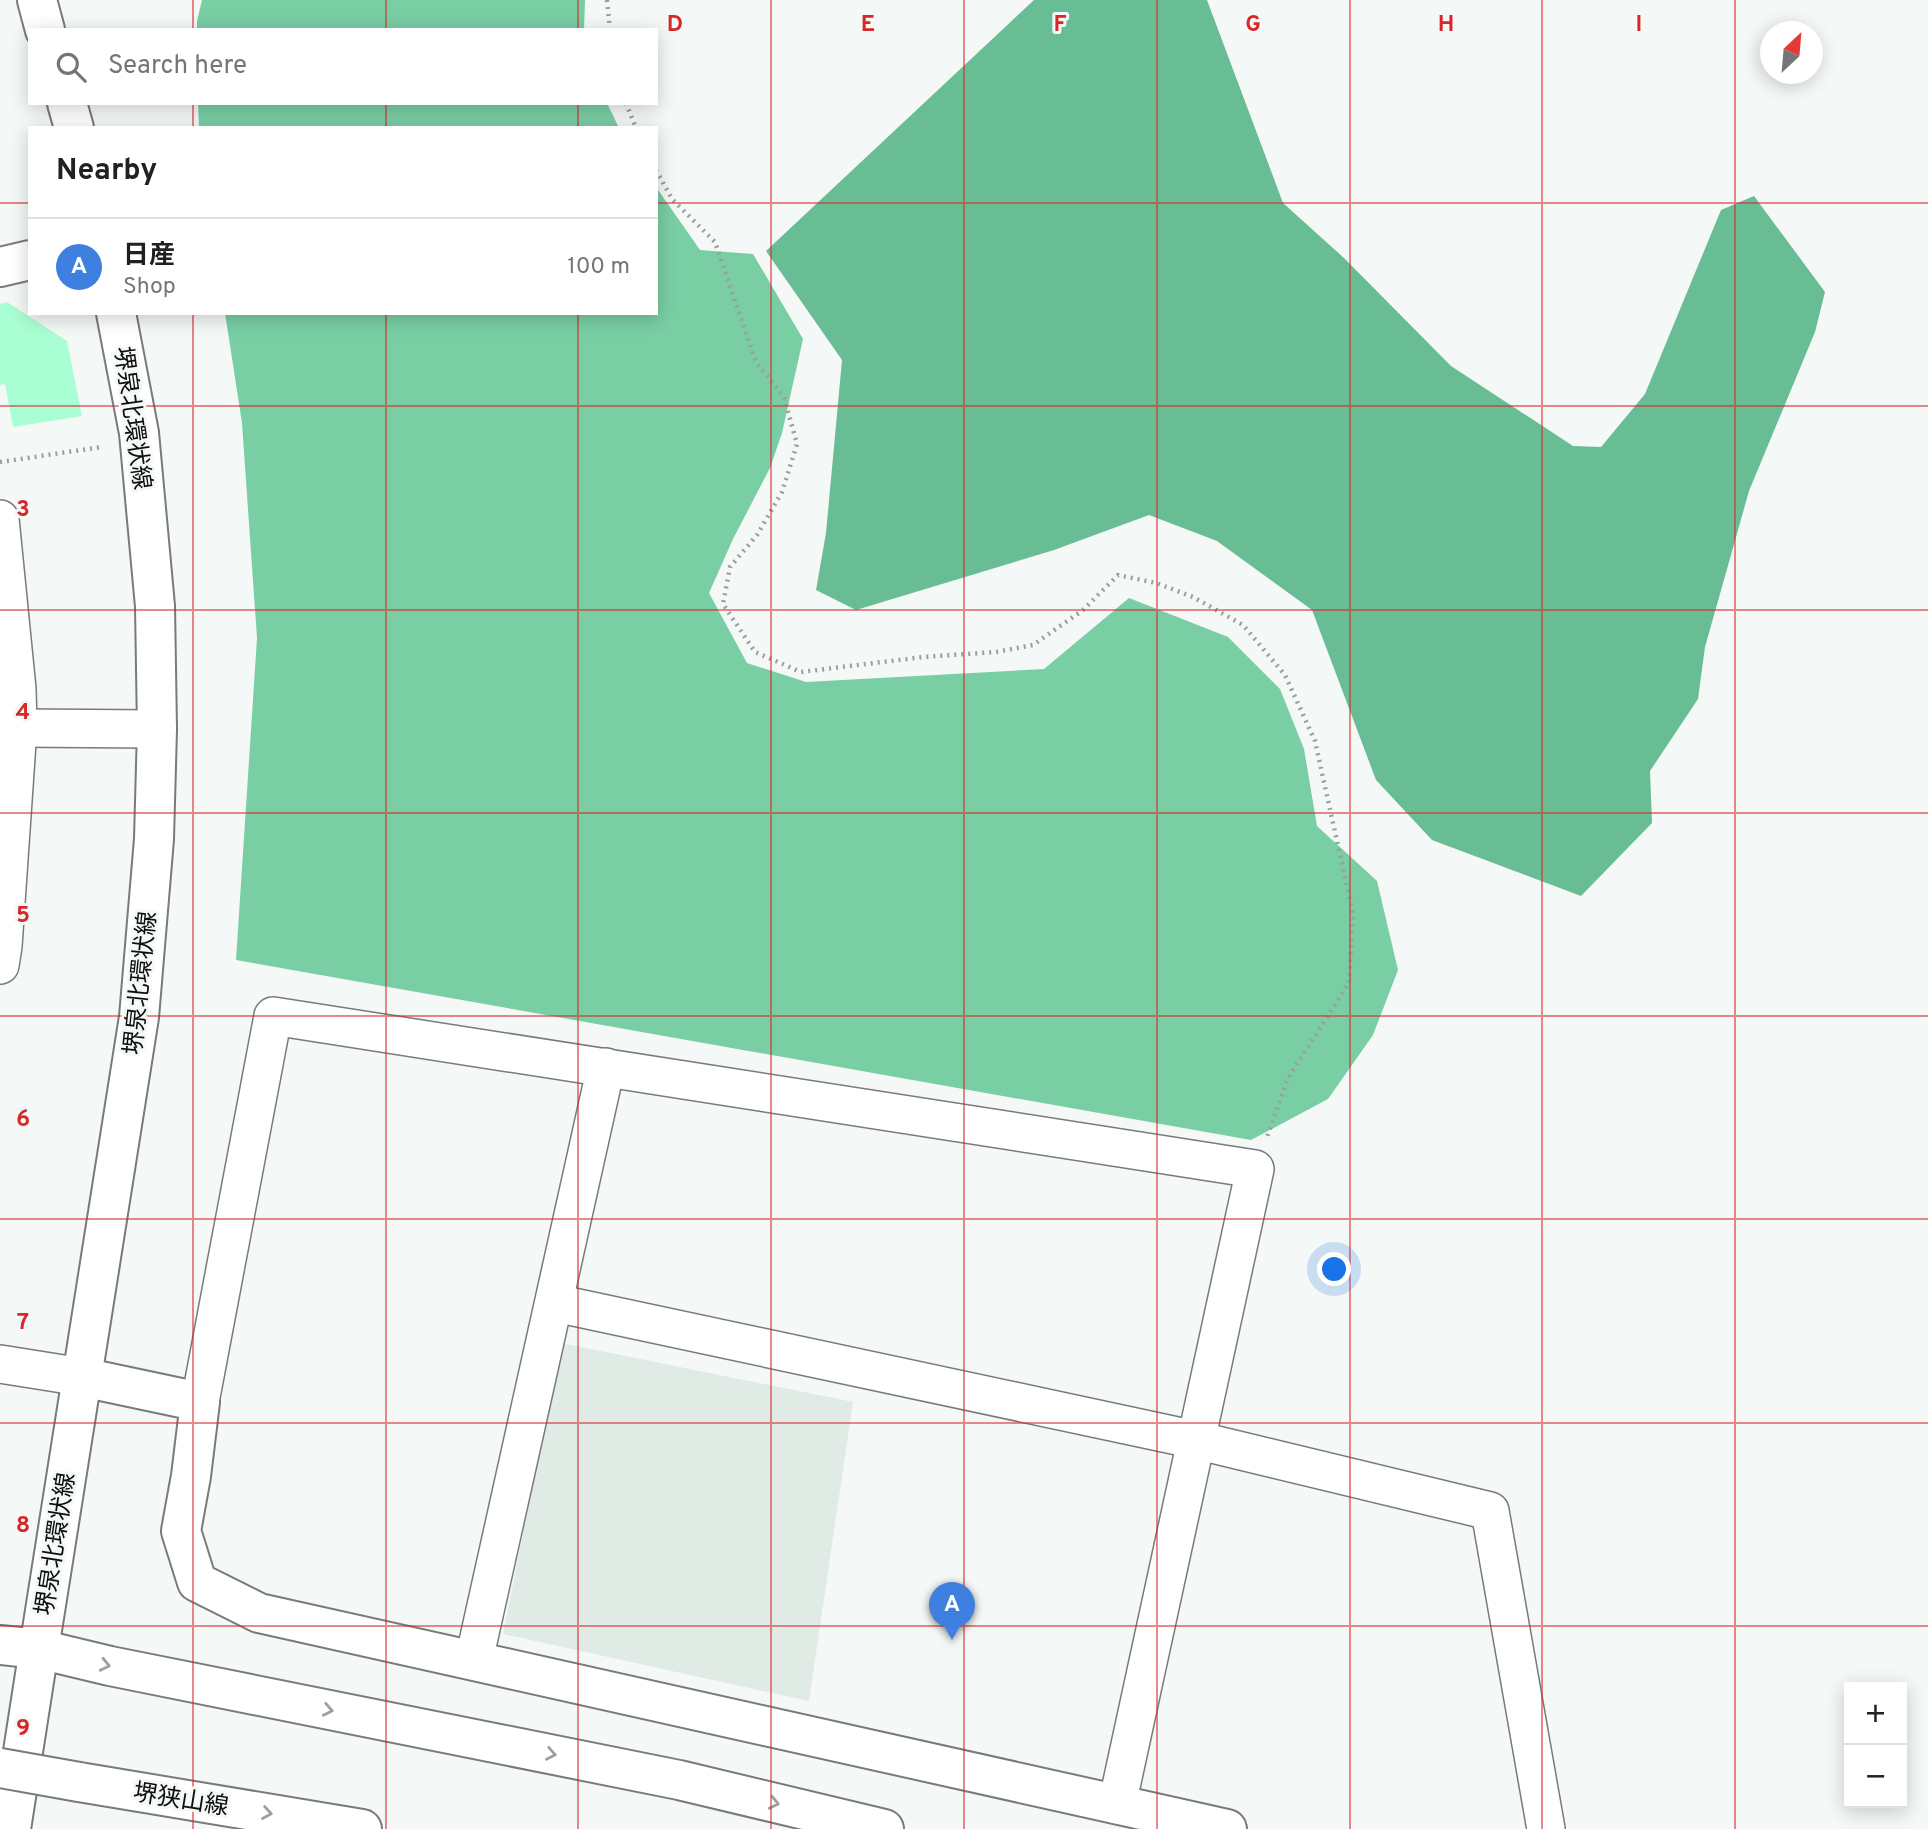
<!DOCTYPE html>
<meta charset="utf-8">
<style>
body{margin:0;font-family:Overpass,"Noto Sans JP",sans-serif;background:#f2f2f2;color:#202124}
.controls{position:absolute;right:21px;bottom:21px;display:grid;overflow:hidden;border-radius:0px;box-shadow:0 4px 18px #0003}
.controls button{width:63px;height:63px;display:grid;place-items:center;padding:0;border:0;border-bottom:2px solid #e0e0e0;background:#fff;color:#202124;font:35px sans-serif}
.compass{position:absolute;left:1760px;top:21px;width:63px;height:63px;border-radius:50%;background:#fff;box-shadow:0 4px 18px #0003;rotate:26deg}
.you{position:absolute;left:1335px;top:1270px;width:24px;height:24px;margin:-18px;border:5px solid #fff;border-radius:50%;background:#1a73e8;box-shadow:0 0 0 10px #1a73e833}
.badge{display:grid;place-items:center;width:46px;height:46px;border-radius:50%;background:#b45309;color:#fff;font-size:23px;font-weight:700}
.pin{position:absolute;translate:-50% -58px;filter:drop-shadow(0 2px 4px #0008)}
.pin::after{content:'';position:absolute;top:37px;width:24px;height:21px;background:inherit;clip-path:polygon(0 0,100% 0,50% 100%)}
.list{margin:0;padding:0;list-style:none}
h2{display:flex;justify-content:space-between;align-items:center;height:91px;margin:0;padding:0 28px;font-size:30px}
h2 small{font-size:23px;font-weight:400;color:#757577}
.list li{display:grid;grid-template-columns:46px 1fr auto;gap:21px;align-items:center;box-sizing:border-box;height:98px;padding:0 28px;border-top:2px solid #e0e0e0}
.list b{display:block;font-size:26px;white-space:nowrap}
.list p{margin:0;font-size:23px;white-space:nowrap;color:#757577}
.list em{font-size:23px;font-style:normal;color:#757577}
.icon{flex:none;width:38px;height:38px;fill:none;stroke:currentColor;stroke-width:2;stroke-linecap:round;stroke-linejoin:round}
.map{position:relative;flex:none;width:1928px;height:1829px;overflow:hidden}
.search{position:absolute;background:#fff;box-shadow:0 4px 18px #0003;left:28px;top:28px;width:630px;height:77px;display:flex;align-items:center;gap:18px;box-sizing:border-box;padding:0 24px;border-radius:0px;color:#757577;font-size:26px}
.panel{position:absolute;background:#fff;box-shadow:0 4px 18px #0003;left:28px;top:126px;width:630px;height:189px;border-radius:0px}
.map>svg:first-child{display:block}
</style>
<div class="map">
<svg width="1928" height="1829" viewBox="0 0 1928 1829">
<rect width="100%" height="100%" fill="#f4f8f6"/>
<path fill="#e1ebe6" d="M561,1343L853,1402L809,1701L503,1634Z"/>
<path fill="#aafed3" d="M7,302L67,341L82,416L13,427L5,384L0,385V304Z"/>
<g fill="#79cea4">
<path d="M202,0H585L584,30H197V21Z"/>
<path d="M198,103H607L619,128H199Z"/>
<path d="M656,187L700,250L753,254L803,339L782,433L770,468L733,539L709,593L747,663L806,682L1044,669L1129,598L1228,637L1280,689L1304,749L1317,826L1377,881L1398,970L1373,1035L1328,1099L1251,1140L236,960L257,638L242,423L225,313H656Z"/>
</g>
<path fill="#69bd94" d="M1034,0H1207L1283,203L1344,258L1451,366L1573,446L1601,447L1645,394L1721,210L1754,196L1825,292L1815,332L1749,491L1705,647L1698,699L1650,771L1652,823L1581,896L1432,840L1376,780L1312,610L1217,541L1149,515L1054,550L856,610L816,590L826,533L842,360L766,251Z"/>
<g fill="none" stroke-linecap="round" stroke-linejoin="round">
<g stroke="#787b79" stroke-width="40">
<g id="street">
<path d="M0,519L17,689L18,728L3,946L0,965"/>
<path d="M18,728L157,729"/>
<path d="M555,1303L1196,1440L1490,1511L1546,1829"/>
<path d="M0,1364L82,1377"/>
<path d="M200,1402L273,1016L1255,1169L1117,1805"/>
<path d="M474,1660L606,1067"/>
</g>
</g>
<g stroke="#787b79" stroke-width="42">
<g id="secondary">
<path d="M37,0L45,30"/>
<path d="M67,103L74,128"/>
<path d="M0,267L30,260"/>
<path d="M82,1377L200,1402L191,1476L181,1531L197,1582L259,1613L1227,1829"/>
<path d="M39,1649L139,1017L154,839L157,729L155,606L139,433L116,313"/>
</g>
</g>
<g stroke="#787b79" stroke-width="42">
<g id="primary">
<path d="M0,1645L39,1649L110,1666L679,1780L884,1829"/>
<path d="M79,1782L362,1829"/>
<path d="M11,1829L39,1649"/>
</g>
</g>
<g stroke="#9b9e9d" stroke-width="4.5" stroke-dasharray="2 5" stroke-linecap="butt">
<path d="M607,0L610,30"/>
<path d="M626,103L636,128"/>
<path d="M656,170L672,199L715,242L756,362L784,397L797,444L782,492L757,535L730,567L723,604L755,652L801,672L923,657L996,652L1033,645L1083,610L1118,575L1156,583L1193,597L1243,625L1285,675L1315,741L1353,914L1349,983L1288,1078L1267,1137"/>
<path d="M0,462L102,447"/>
</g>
<use href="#street" stroke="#fff" stroke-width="37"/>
<use href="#secondary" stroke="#fff" stroke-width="38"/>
<use href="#primary" stroke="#fff" stroke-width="38"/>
<g stroke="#787b79" stroke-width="42" stroke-linecap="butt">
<path id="primary-bridge" d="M0,1768L79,1782"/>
</g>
<use href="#primary-bridge" stroke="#fff" stroke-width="38"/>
</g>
<defs><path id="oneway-chevron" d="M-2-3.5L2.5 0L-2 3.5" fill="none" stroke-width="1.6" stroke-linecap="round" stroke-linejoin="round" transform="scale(1.75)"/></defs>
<g stroke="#9e9f9e">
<use href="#oneway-chevron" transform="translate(105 1665) rotate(13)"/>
<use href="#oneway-chevron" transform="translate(328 1710) rotate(11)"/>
<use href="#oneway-chevron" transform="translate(551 1754) rotate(11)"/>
<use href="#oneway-chevron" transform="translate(774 1803) rotate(13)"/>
<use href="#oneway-chevron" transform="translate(267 1813) rotate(9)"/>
</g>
<path fill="none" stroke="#d62828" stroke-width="2" stroke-opacity="0.55" d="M193,0V30M386,0V30M578,0V30M771,0V1829M964,0V1829M1157,0V1829M1350,0V1829M1542,0V1829M1735,0V1829M193,103V128M386,103V128M578,103V128M0,203H30M656,203H1928M193,313V1829M386,313V1829M578,313V1829M0,406H1928M0,610H1928M0,813H1928M0,1016H1928M0,1219H1928M0,1423H1928M0,1626H1928"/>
<g text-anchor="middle" stroke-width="6" stroke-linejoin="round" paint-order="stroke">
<g font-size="24" fill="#0d0e0d" stroke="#f4f8f6">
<text transform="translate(133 418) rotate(82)" y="8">堺泉北環状線</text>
<text transform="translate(140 983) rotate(-84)" y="8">堺泉北環状線</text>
<text transform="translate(55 1544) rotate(-81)" y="8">堺泉北環状線</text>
<text transform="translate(181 1799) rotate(9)" y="8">堺狭山線</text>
</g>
</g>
<g font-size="23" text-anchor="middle" font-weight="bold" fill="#d62828" stroke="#f4f8f6" stroke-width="6" stroke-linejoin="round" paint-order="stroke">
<text x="675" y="31">D</text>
<text x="868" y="31">E</text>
<text x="1060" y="31">F</text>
<text x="1253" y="31">G</text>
<text x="1446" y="31">H</text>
<text x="1639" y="31">I</text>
<text x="23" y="516">3</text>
<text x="23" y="719">4</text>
<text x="23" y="922">5</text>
<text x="23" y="1126">6</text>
<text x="23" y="1329">7</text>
<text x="23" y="1532">8</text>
<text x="23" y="1735">9</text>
</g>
</svg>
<div class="controls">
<button>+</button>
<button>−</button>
</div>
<svg class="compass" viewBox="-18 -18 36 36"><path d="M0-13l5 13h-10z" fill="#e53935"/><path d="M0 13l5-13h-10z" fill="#757577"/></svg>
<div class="you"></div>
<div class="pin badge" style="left:952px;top:1640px;background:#3f7fe0">A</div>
<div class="search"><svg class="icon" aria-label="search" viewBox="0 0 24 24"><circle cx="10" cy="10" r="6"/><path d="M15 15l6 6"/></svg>Search here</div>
<section class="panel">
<h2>Nearby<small></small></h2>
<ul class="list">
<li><span class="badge" style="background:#3f7fe0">A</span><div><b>日産</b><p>Shop</p></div><em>100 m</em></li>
</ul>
</section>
</div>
